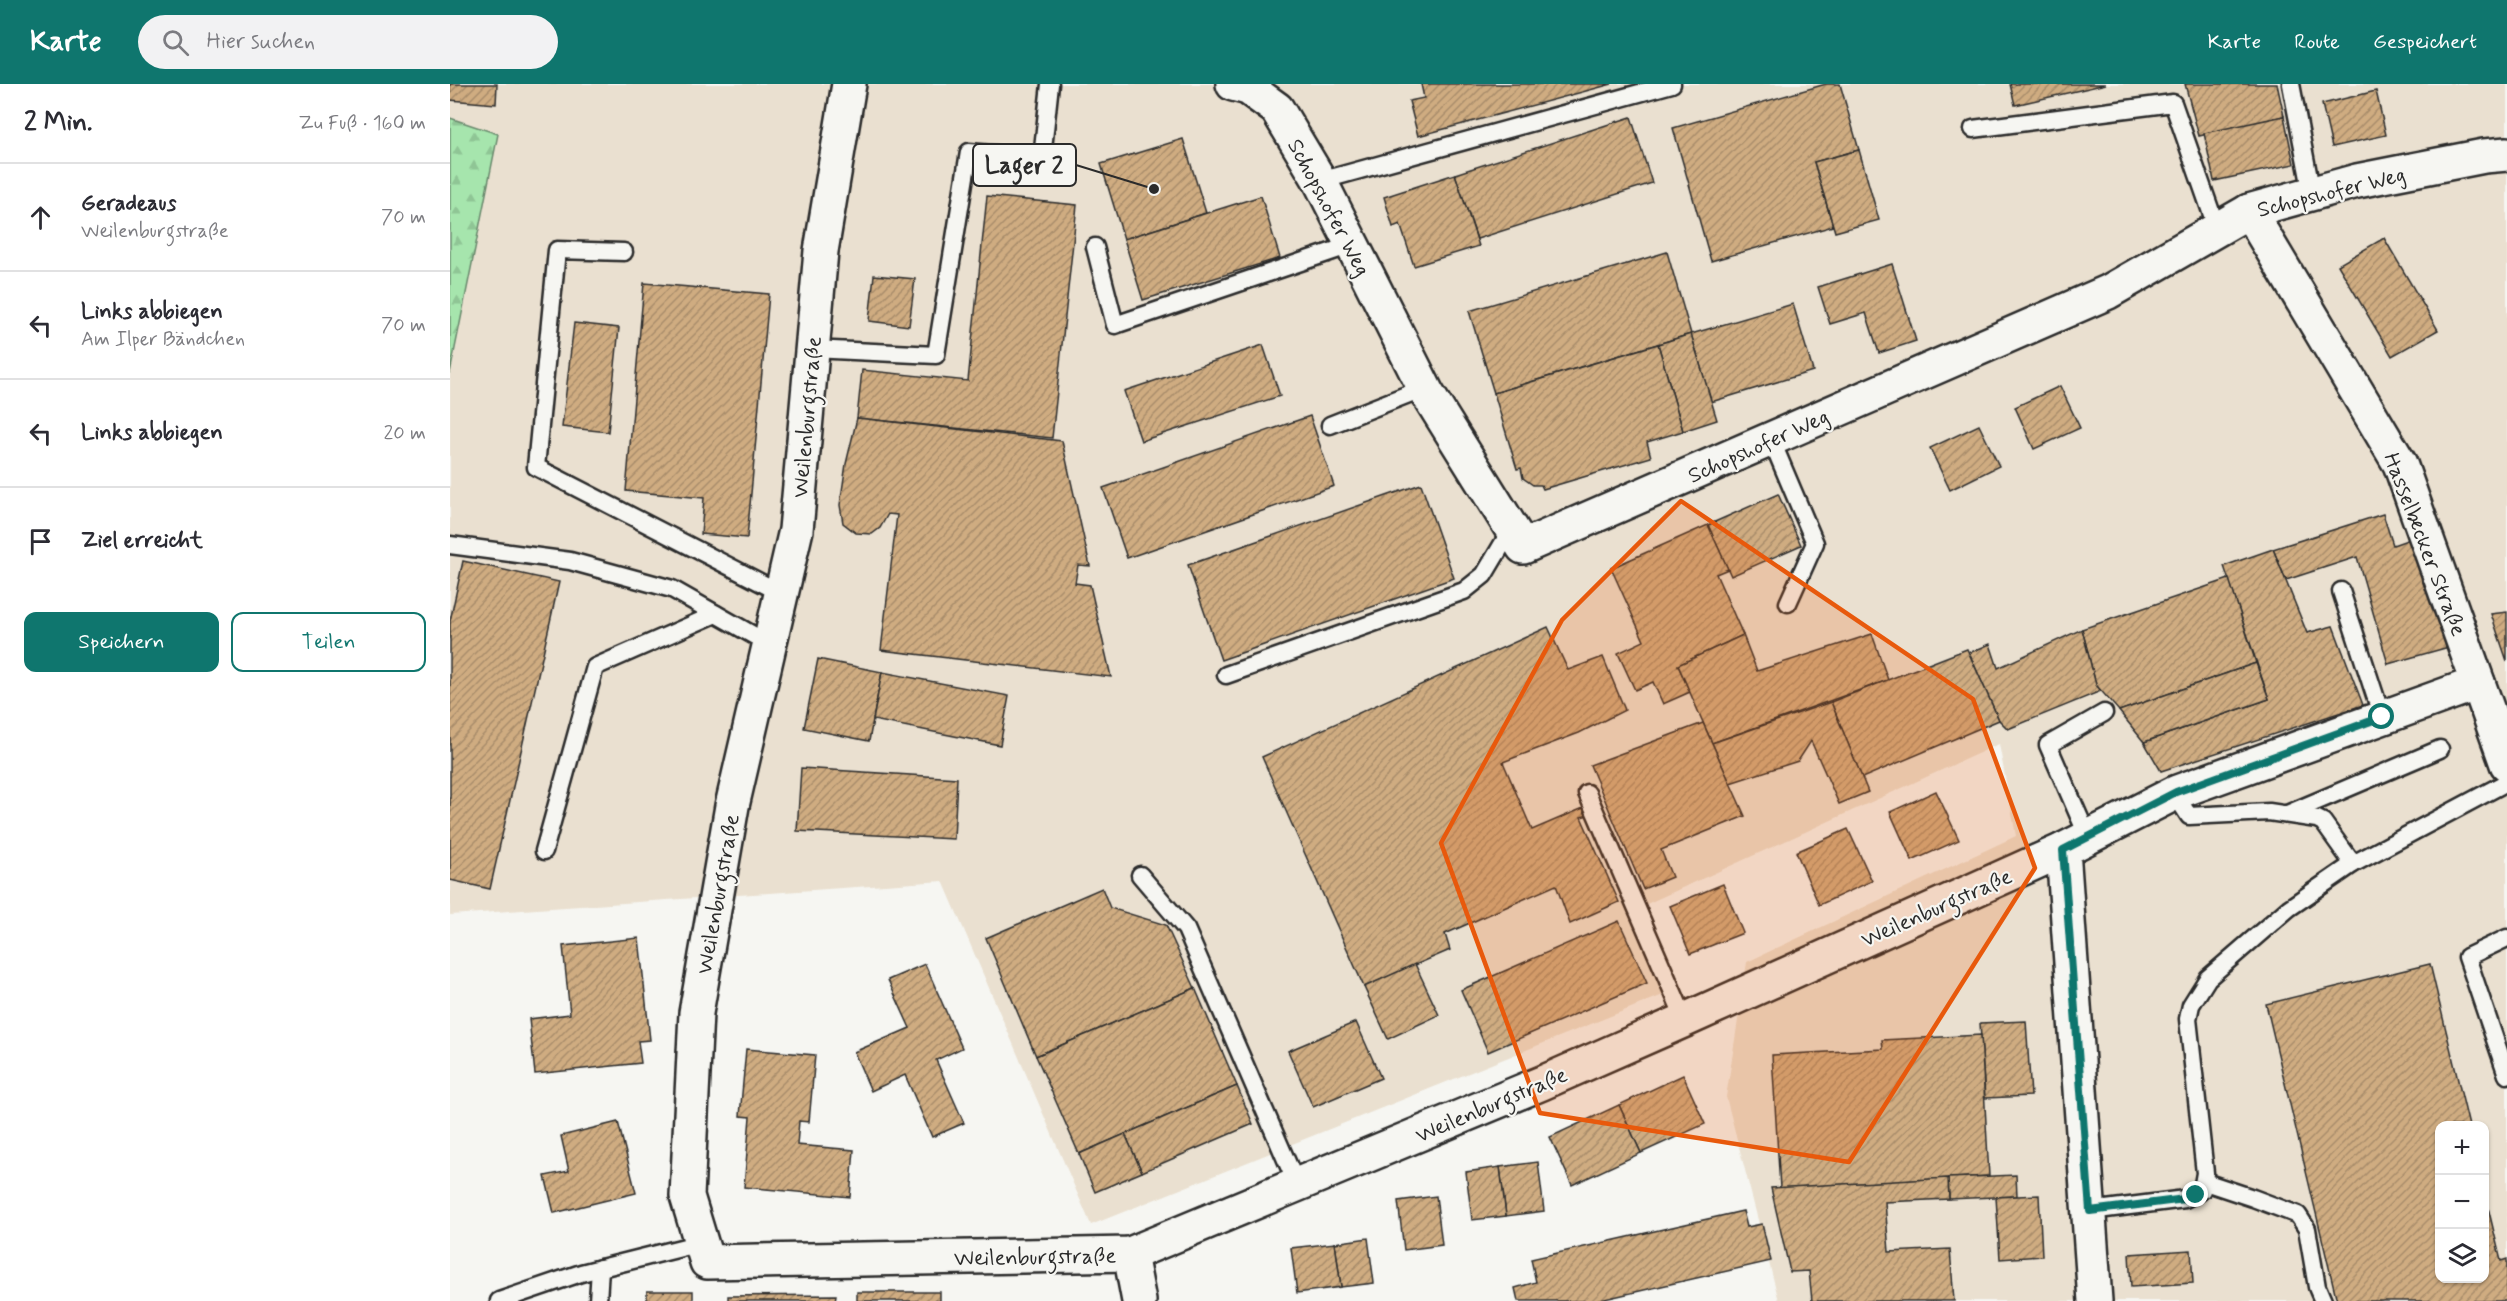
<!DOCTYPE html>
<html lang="de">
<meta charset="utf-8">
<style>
body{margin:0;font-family:Mynerve,sans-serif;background:#f2f2f3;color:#2b2b33}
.controls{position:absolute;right:18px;bottom:18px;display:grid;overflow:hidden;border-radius:12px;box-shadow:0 2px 4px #0004}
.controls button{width:54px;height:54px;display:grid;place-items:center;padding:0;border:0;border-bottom:2px solid #e1e1e2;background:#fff;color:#2b2b33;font:30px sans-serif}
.stop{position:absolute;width:18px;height:18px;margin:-14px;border:4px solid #0f766e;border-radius:50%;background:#fff}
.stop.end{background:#0f766e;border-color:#fff;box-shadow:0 2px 6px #0008}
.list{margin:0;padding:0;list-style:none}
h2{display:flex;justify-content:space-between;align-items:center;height:78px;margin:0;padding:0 24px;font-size:26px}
h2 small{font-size:20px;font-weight:400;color:#7c7c81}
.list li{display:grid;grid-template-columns:39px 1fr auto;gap:18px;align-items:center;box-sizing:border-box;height:108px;padding:0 24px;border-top:2px solid #e1e1e2}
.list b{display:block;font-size:22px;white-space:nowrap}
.list p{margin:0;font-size:20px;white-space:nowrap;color:#7c7c81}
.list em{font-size:20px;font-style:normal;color:#7c7c81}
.actions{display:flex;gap:12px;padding:18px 24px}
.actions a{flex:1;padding:14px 0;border:2px solid #0f766e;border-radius:12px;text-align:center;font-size:21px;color:#0f766e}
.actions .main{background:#0f766e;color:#fff}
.icon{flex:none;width:33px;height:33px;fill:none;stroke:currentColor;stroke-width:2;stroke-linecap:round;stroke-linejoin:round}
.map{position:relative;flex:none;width:2057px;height:1217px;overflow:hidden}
header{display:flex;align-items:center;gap:36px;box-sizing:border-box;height:84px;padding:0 30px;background:#0f766e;color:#fff}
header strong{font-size:28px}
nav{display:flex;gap:33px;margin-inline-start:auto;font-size:21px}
.search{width:420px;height:54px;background:#f2f2f3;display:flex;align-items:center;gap:15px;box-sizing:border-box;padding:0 21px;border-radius:33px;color:#7c7c81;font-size:22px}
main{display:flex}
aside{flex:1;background:#fff}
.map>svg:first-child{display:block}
</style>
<header>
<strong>Karte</strong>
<div class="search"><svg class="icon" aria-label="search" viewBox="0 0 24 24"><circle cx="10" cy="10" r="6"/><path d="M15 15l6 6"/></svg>Hier suchen</div>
<nav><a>Karte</a><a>Route</a><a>Gespeichert</a></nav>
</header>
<main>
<aside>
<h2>2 Min.<small>Zu Fuß · 160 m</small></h2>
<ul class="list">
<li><svg class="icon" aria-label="ahead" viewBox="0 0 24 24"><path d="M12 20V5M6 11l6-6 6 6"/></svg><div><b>Geradeaus</b><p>Weilenburgstraße</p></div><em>70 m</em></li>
<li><svg class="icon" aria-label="left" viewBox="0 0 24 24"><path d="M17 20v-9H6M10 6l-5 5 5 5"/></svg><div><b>Links abbiegen</b><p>Am Ilper Bändchen</p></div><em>70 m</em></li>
<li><svg class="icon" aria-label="left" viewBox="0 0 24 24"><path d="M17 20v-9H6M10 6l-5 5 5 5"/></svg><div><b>Links abbiegen</b></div><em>20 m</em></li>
<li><svg class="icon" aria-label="arrive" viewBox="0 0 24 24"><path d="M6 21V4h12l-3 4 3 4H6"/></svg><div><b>Ziel erreicht</b></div></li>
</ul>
<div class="actions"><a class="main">Speichern</a><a>Teilen</a></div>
</aside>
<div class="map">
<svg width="2057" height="1217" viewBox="0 0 2057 1217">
<defs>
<pattern id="forest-firs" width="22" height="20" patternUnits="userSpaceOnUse" patternTransform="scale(1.5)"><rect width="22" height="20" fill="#a6e5ad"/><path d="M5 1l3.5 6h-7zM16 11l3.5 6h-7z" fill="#8fc595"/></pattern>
<pattern id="building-hatch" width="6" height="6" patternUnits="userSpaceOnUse" patternTransform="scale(1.5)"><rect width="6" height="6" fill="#cfac81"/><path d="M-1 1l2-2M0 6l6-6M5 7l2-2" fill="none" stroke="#a88c6a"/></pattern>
</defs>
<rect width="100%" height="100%" fill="#f6f6f2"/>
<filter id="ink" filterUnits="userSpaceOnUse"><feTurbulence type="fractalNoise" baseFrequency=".0167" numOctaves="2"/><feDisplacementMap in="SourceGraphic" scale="12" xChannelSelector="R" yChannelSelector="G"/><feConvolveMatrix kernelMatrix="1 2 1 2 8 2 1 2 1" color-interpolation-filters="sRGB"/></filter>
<g filter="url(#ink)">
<path fill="#eae0d0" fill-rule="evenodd" d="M0,0H2057V1217H1329L1276,1013L1297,878L1566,752L1549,660L1190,823L1228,905L641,1141L493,797L0,831ZM1990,1042H2034V1194H1990Z"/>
<path fill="url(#forest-firs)" stroke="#68886c" stroke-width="1.5" d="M0,34L48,50L0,289Z"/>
<g fill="url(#building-hatch)" stroke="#2b2b2b" stroke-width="1.5">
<path d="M0,0H47L46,20L0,16Z"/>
<path d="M971,0H1162L968,52L959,17L974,14Z"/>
<path d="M1376,0H1390L1409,66L1364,78L1383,142L1261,177L1223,44Z"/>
<path d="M1560,0H1656L1565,21Z"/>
<path d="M1735,0H1827L1834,32L1749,52Z"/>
<path d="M1926,7L1936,51L1882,63L1872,20Z"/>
<path d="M1834,32L1844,80L1764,97L1754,49Z"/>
<path d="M1181,33L1202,99L1027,155L1005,90Z"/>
<path d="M733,55L756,129L674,155L651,80Z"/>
<path d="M1409,66L1429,136L1385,148L1364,78Z"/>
<path d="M1005,90L1029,162L964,182L950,140L943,143L934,113Z"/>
<path d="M537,112L627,121L602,354L407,334L412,286L518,297Z"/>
<path d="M811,112L830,174L693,216L674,155Z"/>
<path d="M1934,154L1988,246L1942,272L1888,181Z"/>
<path d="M1217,168L1241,250L1044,309L1019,227Z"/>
<path d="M1442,180L1466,257L1429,269L1416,229L1380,240L1368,203Z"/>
<path d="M424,191L465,195L459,242L419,237Z"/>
<path d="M194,199L319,210L297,454L251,450L254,414L176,407Z"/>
<path d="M1343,220L1363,287L1261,318L1241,250Z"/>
<path d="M124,239L169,244L158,348L112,343Z"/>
<path d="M1241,250L1267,336L1233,347L1208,260Z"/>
<path d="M1208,260L1233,347L1197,358L1201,373L1093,405L1091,401H1083L1073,394L1071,384L1067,385L1044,309Z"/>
<path d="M813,261L830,312L691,357L674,307Z"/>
<path d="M1610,302L1630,344L1584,365L1565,323Z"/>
<path d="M860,332L884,402L677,474L653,404Z"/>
<path d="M407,334L612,357L640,482L628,481L625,499L640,501L661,593L431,566L447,431L438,430L430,444L422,450L406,449L393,439L390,421L396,380Z"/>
<path d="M1529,341L1549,382L1500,406L1480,364Z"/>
<path d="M971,400L1004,494L771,576L738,481Z"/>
<path d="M1328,410L1351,461L1281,492L1258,441Z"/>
<path d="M1933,430L1943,461L1960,455L1999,563L1938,580L1907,473L1836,496L1823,465Z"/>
<path d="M1258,441L1278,485L1266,490L1293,551L1228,581L1240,608L1213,620L1203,598L1185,606L1168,569L1194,557L1161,484Z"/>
<path d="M1823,465L1857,549L1883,542L1913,621L1711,687L1694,658L1819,615L1774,482Z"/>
<path d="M13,477L109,498L40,805L0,796V537Z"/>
<path d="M1779,495L1806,579L1669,627L1646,601L1632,545Z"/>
<path d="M2057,528V577L2041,530Z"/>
<path d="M1098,543L1118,586L1153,573L1175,626L1129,649L1053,678L1082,746L1138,722L1142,730L1131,733L1169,818L1120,840L1106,801L995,850L1000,866L914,903L812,673Z"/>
<path d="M1632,545L1646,601L1651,607L1558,645L1549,636L1519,569L1540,560L1548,584Z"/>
<path d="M1422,550L1438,596L1262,659L1228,581L1293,551L1307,587Z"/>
<path d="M1517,565L1549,636L1412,694L1381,618Z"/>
<path d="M368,575L432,588L419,657L354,644Z"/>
<path d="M1806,579L1819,615L1694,658L1669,627Z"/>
<path d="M432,588L559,612L550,661L423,636Z"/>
<path d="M1381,618L1418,708L1389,720L1361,657L1348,677L1280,699L1262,659Z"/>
<path d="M1253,639L1295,732L1211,766L1222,793L1193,805L1140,681Z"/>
<path d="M351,684L507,694L504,755L347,747Z"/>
<path d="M1486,707L1509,756L1462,777L1440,728Z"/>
<path d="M1398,745L1422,797L1369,821L1346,768Z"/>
<path d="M1273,800L1293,849L1240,870L1220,822Z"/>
<path d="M652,804L660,824L716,841L745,904L586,972L536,854Z"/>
<path d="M1169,837L1197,899L1038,968L1011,906Z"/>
<path d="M189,854L200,956L188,957L191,979L85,990L79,935L120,930L113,862Z"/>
<path d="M475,880L512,964L486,976L514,1039L482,1053L455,991L421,1007L404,968L460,944L438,896Z"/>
<path d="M965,880L989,931L938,955L914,903Z"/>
<path d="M1980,880L2019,1042H1990V1194H2034V1107L2051,1177L2057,1175V1217H1887L1816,920Z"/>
<path d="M745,904L787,1002L629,1070L586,972Z"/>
<path d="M1576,937L1581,1012L1535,1014L1530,939Z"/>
<path d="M906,938L931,994L863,1023L838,967Z"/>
<path d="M1531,951L1539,1092L1330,1104L1322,971L1433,965L1432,956Z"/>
<path d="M296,965L365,971L359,1038L349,1037L347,1061L404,1066L400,1113L294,1103L300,1033L290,1032Z"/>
<path d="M1233,991L1255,1040L1191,1069L1169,1021Z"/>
<path d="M787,1002L803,1040L692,1088L675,1050Z"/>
<path d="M1169,1021L1191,1069L1122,1101L1100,1053Z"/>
<path d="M168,1038L186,1109L104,1129L95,1092L119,1087L111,1052Z"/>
<path d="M675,1050L692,1088L645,1108L629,1070Z"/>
<path d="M1088,1078L1094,1127L1056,1132L1050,1083Z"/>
<path d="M1050,1083L1056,1132L1022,1136L1016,1088Z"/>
<path d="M1566,1091L1567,1112L1499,1115L1498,1094Z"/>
<path d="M1498,1094L1499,1115L1435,1118L1439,1168L1500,1165L1504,1217H1362L1359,1187L1340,1188L1321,1104Z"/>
<path d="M1589,1111L1592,1172L1550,1175L1546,1113Z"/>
<path d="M986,1112L992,1161L954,1166L948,1117Z"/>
<path d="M1293,1127L1297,1143L1312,1140L1321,1177L1146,1217H1068L1065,1204L1086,1198L1081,1175Z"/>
<path d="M918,1154L924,1199L891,1203L885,1159Z"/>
<path d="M885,1159L891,1203L847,1209L841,1164Z"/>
<path d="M1741,1166L1743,1199L1681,1203L1679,1170Z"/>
<rect x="197" y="1207" width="46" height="10"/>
<rect x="407" y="1208" width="83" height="9"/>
<path d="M386,1211L385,1217H278V1212Z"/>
</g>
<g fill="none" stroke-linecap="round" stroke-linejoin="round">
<g stroke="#2b2b2b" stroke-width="21">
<g id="lane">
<path d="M1841,0L1862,110"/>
<path d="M1523,45L1723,19L1767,145"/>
<path d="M870,97L1222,0"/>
<path d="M645,163L665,241L901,161"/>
<path d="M174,168L107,166L86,383L331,509"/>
<path d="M362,265L486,271L519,68L592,74L600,0"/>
<path d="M880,341L974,304"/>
<path d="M1321,355L1365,459L1338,519"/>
<path d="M0,461L120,477L222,505L319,560"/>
<path d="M1891,507L1932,633"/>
<path d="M776,591L1014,507L1034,491L1062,444"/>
<path d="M1137,709L1235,936"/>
<path d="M1724,709L1739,732L1819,728L1867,735L1873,738L1903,780"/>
<path d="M1837,730L1990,665"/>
<path d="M1638,753L1598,661L1654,629"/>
<path d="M94,767L145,583L266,530"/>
<path d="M690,791L736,845L847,1101"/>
<path d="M2057,854L2017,873L2057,991"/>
<path d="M1755,1098L1803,1114L1848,1131L1857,1145L1867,1203L1873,1217"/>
<path d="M1640,1127L1735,1115L1752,1106L1755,1089L1738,935L1741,921L1758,894L1839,824L1903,780L2057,698"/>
<path d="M49,1217L131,1189L251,1159"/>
<path d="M148,1217L150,1184"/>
</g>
</g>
<g stroke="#2b2b2b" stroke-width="38">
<g id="street">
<path d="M399,0L371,167L346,446L282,722L246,929L237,1112L257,1178L680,1170L1092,999L1235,936L1613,766L1727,708L2028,599"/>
<path d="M783,0L798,4L827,25L870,97L977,309L1073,463L1658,208L1799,127L1907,97L2034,72L2057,70"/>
<path d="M1799,127L1950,380L2057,680"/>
<path d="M1613,766L1645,1217"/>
<path d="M680,1170L689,1217"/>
</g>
</g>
<use href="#lane" stroke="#f6f6f2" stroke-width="16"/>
<use href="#street" stroke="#f6f6f2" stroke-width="33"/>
</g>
</g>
<g fill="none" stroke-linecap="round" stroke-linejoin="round" filter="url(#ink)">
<path stroke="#0f766e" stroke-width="8" d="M1746,1111L1735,1115L1640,1127L1613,766L1726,708L1932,633"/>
</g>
<path fill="#e8590c" fill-opacity="0.2" stroke="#e8590c" stroke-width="4.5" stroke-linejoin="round" d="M1231,417L1523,615L1585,784L1399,1078L1090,1029L991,759L1112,536Z"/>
<g text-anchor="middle" stroke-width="4.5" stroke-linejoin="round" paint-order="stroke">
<g font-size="22" fill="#2b2b2b" stroke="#f6f6f2">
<text transform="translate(1881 107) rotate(-14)" y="8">Schopshofer Weg</text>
<text transform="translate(880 123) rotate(62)" y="8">Schopshofer Weg</text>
<text transform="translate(356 333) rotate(-85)" y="8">Weilenburgstraße</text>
<text transform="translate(1308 361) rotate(-24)" y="8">Schopshofer Weg</text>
<text transform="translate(1976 460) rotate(69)" y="8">Hasselbecker Straße</text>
<text transform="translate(267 810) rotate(-80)" y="8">Weilenburgstraße</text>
<text transform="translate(1486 823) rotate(-24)" y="8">Weilenburgstraße</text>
<text transform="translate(1041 1020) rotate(-23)" y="8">Weilenburgstraße</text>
<text transform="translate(585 1172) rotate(-1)" y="8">Weilenburgstraße</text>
</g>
</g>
<path fill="none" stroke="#2b2b2b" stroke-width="2" d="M704 105L626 81"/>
<circle fill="#2b2b2b" stroke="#f6f6f2" stroke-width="2" cx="704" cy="105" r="6"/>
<rect fill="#f6f6f2" stroke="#2b2b2b" stroke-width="2" x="523" y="60" width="103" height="42" rx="6"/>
<g font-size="24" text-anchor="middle" font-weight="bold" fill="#2b2b2b">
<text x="574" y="89">Lager 2</text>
</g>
</svg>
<div class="controls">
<button>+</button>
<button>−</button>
<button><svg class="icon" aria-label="layers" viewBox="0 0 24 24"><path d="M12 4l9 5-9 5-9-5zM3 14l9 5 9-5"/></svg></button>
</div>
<div class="stop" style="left:1932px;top:633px"></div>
<div class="stop end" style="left:1746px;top:1111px"></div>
</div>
</main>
